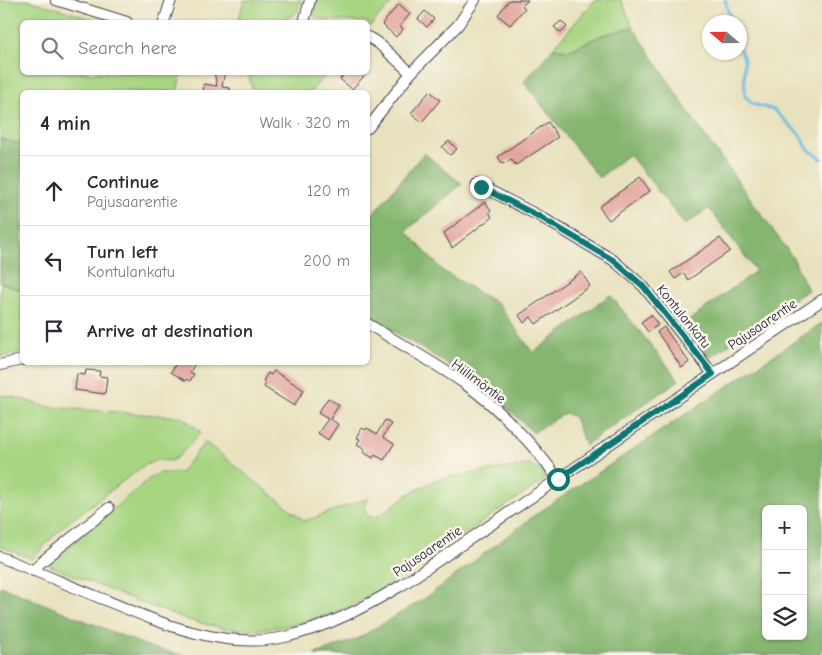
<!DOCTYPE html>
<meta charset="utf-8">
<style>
body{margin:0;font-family:"Comic Neue",sans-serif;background:#f2f2f3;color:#2b2b33}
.controls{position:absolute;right:15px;bottom:15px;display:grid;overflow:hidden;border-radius:8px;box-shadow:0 1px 4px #0004}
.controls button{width:45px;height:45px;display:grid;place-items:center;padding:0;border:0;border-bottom:1px solid #e1e1e2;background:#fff;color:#2b2b33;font:25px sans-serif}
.compass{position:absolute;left:702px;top:15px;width:45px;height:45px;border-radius:50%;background:#fff;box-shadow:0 1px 4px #0004;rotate:290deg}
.stop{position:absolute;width:15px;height:15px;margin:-11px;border:4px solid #0f766e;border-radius:50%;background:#fff}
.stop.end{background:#0f766e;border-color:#fff;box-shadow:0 1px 5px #0008}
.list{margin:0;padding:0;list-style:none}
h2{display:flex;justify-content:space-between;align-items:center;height:65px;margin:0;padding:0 20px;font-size:21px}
h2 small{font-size:16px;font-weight:400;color:#7c7c81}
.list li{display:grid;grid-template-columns:32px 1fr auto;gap:15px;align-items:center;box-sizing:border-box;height:70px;padding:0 20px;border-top:1px solid #e1e1e2}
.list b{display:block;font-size:19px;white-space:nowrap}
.list p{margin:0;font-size:16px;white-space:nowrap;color:#7c7c81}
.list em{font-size:16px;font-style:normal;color:#7c7c81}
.icon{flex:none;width:28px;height:28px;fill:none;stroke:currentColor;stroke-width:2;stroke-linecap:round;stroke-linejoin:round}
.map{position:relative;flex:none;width:822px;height:655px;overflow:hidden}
.search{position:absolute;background:#fff;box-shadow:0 1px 4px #0004;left:20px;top:20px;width:350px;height:55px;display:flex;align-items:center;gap:12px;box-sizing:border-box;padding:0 18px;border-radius:8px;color:#7c7c81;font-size:19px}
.panel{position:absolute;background:#fff;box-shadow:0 1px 4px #0004;left:20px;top:90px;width:350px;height:275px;border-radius:8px}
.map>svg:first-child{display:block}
</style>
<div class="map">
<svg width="822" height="655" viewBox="0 0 822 655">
<rect width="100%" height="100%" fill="#fbf7ec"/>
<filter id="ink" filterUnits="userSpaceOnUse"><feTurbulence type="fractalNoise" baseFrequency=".02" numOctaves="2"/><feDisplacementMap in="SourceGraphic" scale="10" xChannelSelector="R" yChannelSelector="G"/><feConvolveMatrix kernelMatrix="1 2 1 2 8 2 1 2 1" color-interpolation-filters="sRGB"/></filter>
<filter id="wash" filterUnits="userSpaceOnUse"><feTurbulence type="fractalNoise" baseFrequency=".0096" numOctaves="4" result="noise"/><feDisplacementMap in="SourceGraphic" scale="20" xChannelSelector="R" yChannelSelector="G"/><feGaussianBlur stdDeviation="1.12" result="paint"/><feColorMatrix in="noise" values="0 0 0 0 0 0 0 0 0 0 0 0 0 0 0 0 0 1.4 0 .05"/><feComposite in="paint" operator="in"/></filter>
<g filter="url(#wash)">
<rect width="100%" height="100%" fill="#e8e1bd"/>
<g fill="#a7d582" stroke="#647c5e">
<path d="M0,0H28L104,22H22V72L181,73L177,92H22V144L0,139Z"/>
<path d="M244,0H301C300,3 299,9 297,12C290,22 251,23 238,22Z"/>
<path d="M317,0H395L370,26H368V22L324,20L315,17L314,10Z"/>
<path d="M595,0H621L633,27L602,35L570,50L553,48Z"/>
<path d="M248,73V72L328,73L310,92H253Z"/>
<path d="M2,283L22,291V352L0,357V288Z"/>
<path d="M0,395L14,397L47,407L182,417L201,432L179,456L171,461L157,460L143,466L61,528L32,559L0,546Z"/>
<path d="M205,442L305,521L368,498L365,506V513L370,517L379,516L407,495L437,479L527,465L539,468L545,474L543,481L389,584L353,605L325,616L291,625L257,630L222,628L188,620L119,594L51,566L50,562L150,478L159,473H180Z"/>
</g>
<g fill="#85b670" stroke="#546c56" fill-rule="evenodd">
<path d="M633,27L695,122L793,258L808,290L709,358L684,324L756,271L709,208L685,225L629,154L599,178L524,82L553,48L570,50L602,35Z"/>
<path d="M0,139L22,144V291L0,282Z"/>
<path d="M424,153L462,184L406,231L443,271L498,304L533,353L610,295L679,380L585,445L574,417L565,413L533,433C487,383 425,351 368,316V220Z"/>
<path d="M822,323V655H313L357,639L427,597L535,515ZM766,509H803V636H766Z"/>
<path d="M0,586L152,648L184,655H0Z"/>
</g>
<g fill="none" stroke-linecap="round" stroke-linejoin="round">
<g stroke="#63bbe0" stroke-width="3">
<path d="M725,0L731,22"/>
<path d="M740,49L744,59L745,96L753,104L774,110L800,135L808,149L822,159"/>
</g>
</g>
<g id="blocks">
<g fill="#e3a69e">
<path d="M509,0H528L522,6L525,8L510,25L498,15Z"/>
<path d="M399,4L410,14L400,26L403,29L396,37L382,24Z"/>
<path d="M425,11L434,19L427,27L418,19Z"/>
<path d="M561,21L567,27L561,33L554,27Z"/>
<path d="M214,72H225L222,87L230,88V92H203L204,84L217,86Z"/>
<path d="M346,72H368L352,89L340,79Z"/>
<path d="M430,91L440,100L422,122L411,113Z"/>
<path d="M548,122L558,137L516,165L511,159L503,164L498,157Z"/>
<path d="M449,141L457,149L450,155L442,147Z"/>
<path d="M640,177L650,191L609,220L599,207Z"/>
<path d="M485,202L491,210L489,212L492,217L452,248L444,233Z"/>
<path d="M720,238L730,251L688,280L684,273L675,279L670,272Z"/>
<path d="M581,272L590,286L536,324L531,317L524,323L519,315Z"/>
<path d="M651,315L658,325L648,332L641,322Z"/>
<path d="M664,327L689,362L682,368L657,332Z"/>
<path d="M177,362H196L190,372L194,374L190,381L187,379L186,381L171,372Z"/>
<path d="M86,370L100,371L99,376L107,377L105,394L75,390L77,374L85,375Z"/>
<path d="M274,371L304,390L294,406L264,387L266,383L263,381L268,373L271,375Z"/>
<path d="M328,398L339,405L330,419L338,424L328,440L318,433L328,419L318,413Z"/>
<path d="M385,420L391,424L383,437L394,444L384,460L375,455L373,458L363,452L365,449L357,444L360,439L357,438L362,428L365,430L367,428L377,434Z"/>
</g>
</g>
</g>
<g filter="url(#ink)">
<use href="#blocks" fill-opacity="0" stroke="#403f4e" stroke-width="1"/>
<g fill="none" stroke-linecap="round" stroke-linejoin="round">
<g stroke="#403f4e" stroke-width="12">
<g id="minor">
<path d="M56,0L127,22"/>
<path d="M164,22L171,0"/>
<path d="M304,22L310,0"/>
<path d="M368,37L378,43L411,73"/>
<path d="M368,128L411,73L458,25L475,0"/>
<path d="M477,184L541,217L613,260L643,286L713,374"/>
<path d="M368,324C400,344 434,362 465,384C497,406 536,447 558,479"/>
<path d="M0,365L22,360"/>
<path d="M0,557C33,570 66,584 98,597C156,621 221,651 285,637C328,627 365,607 402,585L822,300"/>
<path d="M34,571L40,563L109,508"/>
</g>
</g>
<use href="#minor" stroke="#fff" stroke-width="10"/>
</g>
</g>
<g fill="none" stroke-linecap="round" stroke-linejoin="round" filter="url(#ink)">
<path stroke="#0f766e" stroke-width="6" d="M481,187L540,217L613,260L643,286L713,374L558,479"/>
</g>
<g text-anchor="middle" stroke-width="5" stroke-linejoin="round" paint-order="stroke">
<g font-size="14" fill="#22223b" stroke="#fbf7ec">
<text transform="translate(684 316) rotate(51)" y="5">Kontulankatu</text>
<text transform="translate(762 324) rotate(-34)" y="5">Pajusaarentie</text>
<text transform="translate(479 381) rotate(37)" y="5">Hiilimöntie</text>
<text transform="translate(427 551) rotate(-34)" y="5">Pajusaarentie</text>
</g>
</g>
</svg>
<div class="controls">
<button>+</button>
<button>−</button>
<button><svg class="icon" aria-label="layers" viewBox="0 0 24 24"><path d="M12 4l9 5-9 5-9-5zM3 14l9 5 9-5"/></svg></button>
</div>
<svg class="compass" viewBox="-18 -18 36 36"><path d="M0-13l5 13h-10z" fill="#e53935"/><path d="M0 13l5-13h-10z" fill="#7c7c81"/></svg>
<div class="stop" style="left:558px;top:479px"></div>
<div class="stop end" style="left:481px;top:187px"></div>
<div class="search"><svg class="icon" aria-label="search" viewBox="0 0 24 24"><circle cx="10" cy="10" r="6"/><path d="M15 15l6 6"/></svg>Search here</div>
<section class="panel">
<h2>4 min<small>Walk · 320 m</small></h2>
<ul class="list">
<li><svg class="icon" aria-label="ahead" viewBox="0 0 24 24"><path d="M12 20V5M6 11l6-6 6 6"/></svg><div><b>Continue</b><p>Pajusaarentie</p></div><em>120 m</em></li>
<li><svg class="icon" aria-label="left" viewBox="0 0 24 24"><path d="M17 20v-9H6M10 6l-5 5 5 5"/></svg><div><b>Turn left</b><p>Kontulankatu</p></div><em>200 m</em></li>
<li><svg class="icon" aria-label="arrive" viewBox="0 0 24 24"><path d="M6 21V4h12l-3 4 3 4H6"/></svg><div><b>Arrive at destination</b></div></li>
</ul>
</section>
</div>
